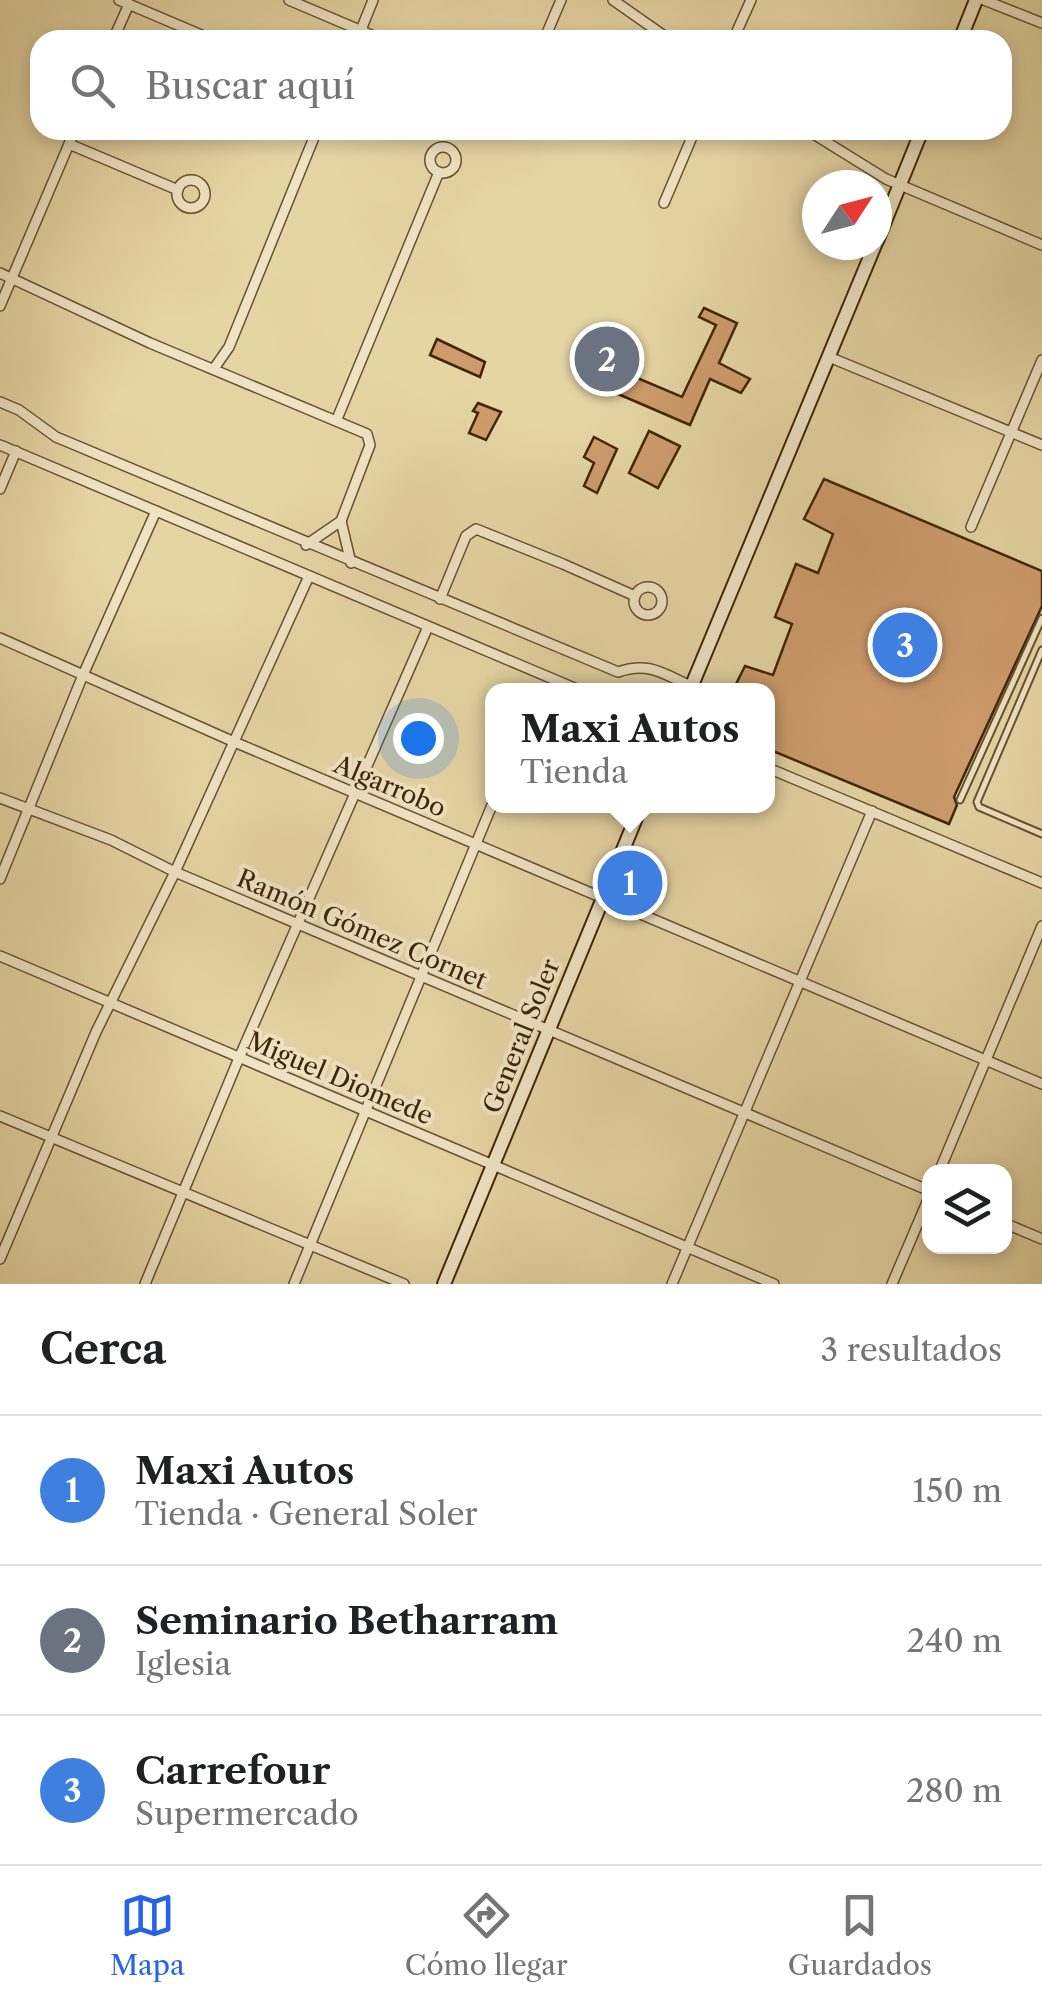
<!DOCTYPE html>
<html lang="es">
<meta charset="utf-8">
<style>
body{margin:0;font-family:"Libre Caslon Text",serif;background:#f6f6f6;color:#202124}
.controls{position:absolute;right:30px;bottom:30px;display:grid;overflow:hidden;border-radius:20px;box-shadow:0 5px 15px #0003}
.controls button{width:90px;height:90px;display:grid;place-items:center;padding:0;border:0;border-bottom:2px solid #e0e0e0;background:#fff;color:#202124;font:50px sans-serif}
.compass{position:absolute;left:802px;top:170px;width:90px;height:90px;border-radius:50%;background:#fff;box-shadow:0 5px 15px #0003;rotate:54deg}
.you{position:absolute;left:418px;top:738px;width:35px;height:35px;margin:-25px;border:8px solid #fff;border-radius:50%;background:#1a73e8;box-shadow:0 0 0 15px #1a73e833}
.badge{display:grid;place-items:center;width:65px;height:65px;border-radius:50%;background:#2563eb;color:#fff;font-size:32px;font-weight:700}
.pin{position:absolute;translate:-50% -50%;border:5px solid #fff;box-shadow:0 2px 10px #0006}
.popup{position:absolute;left:485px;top:683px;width:290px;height:130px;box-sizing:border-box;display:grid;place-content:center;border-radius:20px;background:#fff;filter:drop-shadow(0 2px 8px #0005);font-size:32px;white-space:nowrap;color:#757577}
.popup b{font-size:38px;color:#202124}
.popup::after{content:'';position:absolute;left:50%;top:100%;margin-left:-20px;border:20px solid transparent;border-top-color:#fff}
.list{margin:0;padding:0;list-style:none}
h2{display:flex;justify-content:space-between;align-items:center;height:130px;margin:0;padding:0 40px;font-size:42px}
h2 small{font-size:32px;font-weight:400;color:#757577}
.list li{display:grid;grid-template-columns:65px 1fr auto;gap:30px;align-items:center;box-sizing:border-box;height:150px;padding:0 40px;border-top:2px solid #e0e0e0}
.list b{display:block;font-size:38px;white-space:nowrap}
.list p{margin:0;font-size:32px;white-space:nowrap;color:#757577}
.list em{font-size:32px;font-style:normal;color:#757577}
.icon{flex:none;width:55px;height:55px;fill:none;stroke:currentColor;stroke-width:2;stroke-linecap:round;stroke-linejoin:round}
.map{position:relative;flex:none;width:1042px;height:1284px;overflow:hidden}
.search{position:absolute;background:#fff;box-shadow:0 5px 15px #0003;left:30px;right:30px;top:30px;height:110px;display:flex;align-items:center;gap:25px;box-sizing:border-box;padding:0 35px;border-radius:30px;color:#757577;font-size:38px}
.sheet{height:580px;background:#fff}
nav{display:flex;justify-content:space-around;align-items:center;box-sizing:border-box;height:140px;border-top:2px solid #e0e0e0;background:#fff;font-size:28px;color:#757577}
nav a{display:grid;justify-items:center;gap:5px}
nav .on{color:#2563eb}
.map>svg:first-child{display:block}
</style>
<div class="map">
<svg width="1042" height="1284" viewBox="0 0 1042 1284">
<rect width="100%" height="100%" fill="#e5d4a4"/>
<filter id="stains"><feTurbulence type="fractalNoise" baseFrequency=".002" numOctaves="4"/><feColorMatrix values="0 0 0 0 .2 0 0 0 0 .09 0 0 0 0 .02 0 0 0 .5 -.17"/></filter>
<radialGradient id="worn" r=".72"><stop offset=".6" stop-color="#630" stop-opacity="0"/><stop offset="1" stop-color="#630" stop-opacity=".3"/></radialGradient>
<g fill="#ce9c6c" stroke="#402606" stroke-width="2.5">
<path d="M704,308L737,323L719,363L750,379L741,393L710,379L690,425L581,378L590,358L682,397L716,325L699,317Z"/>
<path d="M437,339L485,362L480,377L430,355Z"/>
<path d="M478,403L501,412L486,440L469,433L478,413L473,411Z"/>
<path d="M649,431L680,446L658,488L629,473Z"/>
<path d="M594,437L617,449L597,493L584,486L594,463L584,457Z"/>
<path d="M824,479L1042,571V606L954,797L957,805L949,824L768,749V690H733L745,666L773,675L792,624L775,617L796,564L818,573L833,534L804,519Z"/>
<path d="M626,870L642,877L634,893L620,885Z"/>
</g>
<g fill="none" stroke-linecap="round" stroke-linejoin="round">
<g stroke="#69522e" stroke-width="9">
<g id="lane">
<path d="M1042,650L977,802L979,807L1042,834"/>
<path d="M960,800L1042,618"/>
</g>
</g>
<g stroke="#69522e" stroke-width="12">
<g id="street">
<path d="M119,0L213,40"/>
<path d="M289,0L383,40"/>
<path d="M613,0L670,40"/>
<path d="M984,0L1042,23"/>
<path d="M113,40L129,4"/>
<path d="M357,40L373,0"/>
<path d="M544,40L561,0"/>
<path d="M733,40L751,0"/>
<path d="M807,130L886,179L1042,245"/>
<path d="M69,144L178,190"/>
<circle cx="443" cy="160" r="13"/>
<circle cx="191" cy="194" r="14"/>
<path d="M664,203L695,130"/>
<path d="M0,273L150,343L367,434L370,445L341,521"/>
<path d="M0,306L75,130"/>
<path d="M829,357L1042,445"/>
<path d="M215,367L229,347L317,130"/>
<path d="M0,402L19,410L56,437L618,672C649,661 663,674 691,686"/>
<path d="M337,419L439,172"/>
<path d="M0,445L579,690"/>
<path d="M0,489L16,451"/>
<path d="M971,527L1042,360"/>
<path d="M306,545L341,521L351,563"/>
<circle cx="648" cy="601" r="14"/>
<path d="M440,599L466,536L476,529L563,564L635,596"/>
<path d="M0,638L232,741L1042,1084"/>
<path d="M768,768L1042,883"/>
<path d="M0,798L111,840L175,872L930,1191"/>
<path d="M0,879L83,675L156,511"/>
<path d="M0,956L774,1284"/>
<path d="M0,1116L404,1284"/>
<path d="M939,1172L1042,926"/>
<path d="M1004,1223L1042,1239"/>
<path d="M0,1259L96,1032L175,872L309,576"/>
<path d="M145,1284L239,1058L427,629"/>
<path d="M294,1284L492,805"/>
<path d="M672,1284L872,811"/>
<path d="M892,1284L930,1195"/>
</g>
</g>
<g stroke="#402606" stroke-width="16">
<g id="secondary">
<path d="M960,40L976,0"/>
<path d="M877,241L922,130"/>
<path d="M690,690L875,245"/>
<path d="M444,1284L641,806"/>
</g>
</g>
<use href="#lane" stroke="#eee3c4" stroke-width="5"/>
<use href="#street" stroke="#eee3c4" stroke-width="9"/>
<use href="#secondary" stroke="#eee3c4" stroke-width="12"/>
</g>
<g text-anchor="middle" stroke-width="8" stroke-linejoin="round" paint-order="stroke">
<g font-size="25" fill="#402606" stroke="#eee3c4">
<text transform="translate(390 786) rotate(23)" y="9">Algarrobo</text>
<text transform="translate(362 929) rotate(23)" y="9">Ramón Gómez Cornet</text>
<text transform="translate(521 1036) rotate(-68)" y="9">General Soler</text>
<text transform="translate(340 1078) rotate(23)" y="9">Miguel Diomede</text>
</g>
</g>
<rect width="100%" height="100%" filter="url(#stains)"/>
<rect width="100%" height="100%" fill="url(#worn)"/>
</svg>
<div class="controls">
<button><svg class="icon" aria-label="layers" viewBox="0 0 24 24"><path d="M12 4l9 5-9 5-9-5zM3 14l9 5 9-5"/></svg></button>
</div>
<svg class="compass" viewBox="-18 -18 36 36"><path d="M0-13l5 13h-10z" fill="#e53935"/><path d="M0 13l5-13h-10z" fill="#757577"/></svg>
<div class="you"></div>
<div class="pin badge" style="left:630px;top:883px;background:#3f7fe0">1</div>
<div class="popup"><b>Maxi Autos</b>Tienda</div>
<div class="pin badge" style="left:607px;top:359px;background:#6b7280">2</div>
<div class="pin badge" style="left:905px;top:645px;background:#3f7fe0">3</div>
<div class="search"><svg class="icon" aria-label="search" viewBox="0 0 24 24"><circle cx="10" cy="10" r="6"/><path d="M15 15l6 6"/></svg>Buscar aquí</div>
</div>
<section class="sheet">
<h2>Cerca<small>3 resultados</small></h2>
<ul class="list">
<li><span class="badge" style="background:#3f7fe0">1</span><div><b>Maxi Autos</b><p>Tienda · General Soler</p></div><em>150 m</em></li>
<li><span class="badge" style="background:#6b7280">2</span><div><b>Seminario Betharram</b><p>Iglesia</p></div><em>240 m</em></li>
<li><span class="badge" style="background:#3f7fe0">3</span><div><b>Carrefour</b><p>Supermercado</p></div><em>280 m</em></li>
</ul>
</section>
<nav>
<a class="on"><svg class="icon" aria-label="map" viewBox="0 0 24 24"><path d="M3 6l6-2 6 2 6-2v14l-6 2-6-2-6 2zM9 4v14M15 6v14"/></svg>Mapa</a>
<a><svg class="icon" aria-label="directions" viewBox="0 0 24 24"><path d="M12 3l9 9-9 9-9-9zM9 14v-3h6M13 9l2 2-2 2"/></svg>Cómo llegar</a>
<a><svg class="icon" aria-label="saved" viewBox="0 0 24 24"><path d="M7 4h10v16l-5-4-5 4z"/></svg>Guardados</a>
</nav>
